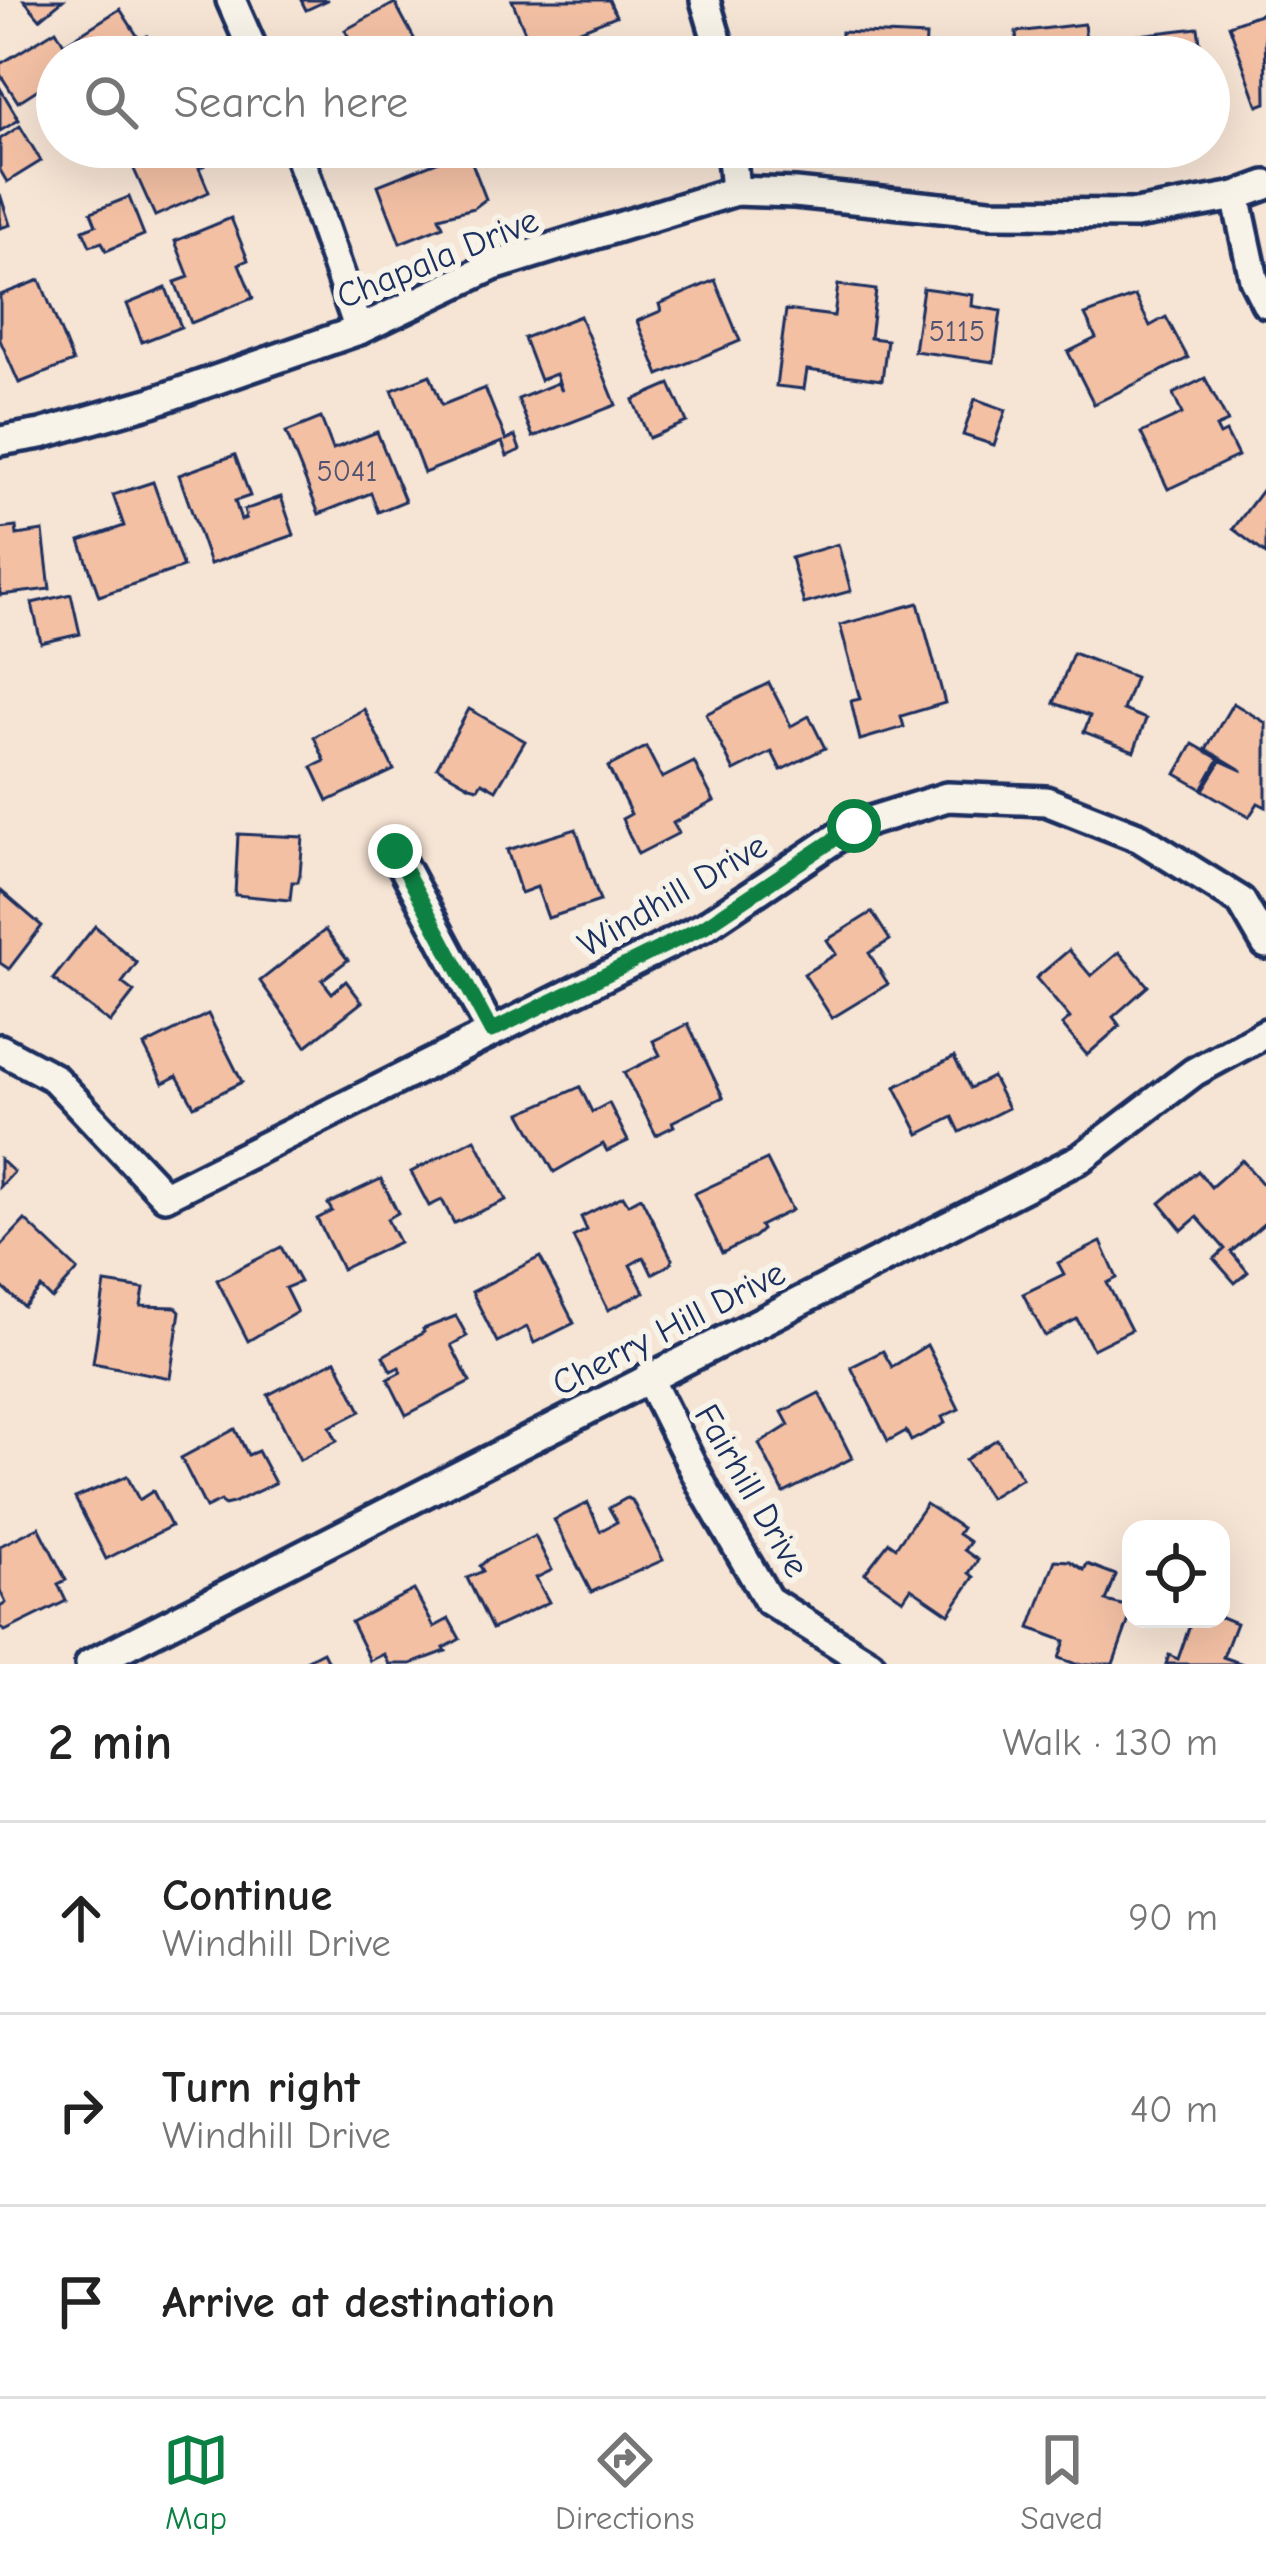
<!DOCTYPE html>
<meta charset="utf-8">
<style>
body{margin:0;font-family:"Comic Neue",sans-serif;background:#f2f2f2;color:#222}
.controls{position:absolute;right:36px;bottom:36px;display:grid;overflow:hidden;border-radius:24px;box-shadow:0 12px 48px #0002}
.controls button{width:108px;height:108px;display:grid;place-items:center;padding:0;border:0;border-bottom:3px solid #e0e0e0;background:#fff;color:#222;font:60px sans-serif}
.stop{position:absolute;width:36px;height:36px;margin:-27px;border:9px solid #0b8043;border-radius:50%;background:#fff}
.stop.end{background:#0b8043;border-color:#fff;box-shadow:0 3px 12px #0008}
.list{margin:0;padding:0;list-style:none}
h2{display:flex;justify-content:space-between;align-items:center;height:156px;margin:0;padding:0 48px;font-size:51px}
h2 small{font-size:39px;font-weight:400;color:#767676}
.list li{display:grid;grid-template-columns:78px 1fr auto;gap:36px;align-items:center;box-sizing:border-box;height:192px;padding:0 48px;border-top:3px solid #e0e0e0}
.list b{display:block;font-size:45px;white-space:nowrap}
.list p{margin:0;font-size:39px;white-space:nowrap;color:#767676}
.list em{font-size:39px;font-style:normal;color:#767676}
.icon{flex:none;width:66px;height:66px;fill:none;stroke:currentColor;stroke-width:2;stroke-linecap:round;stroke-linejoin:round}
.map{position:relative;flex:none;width:1266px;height:1664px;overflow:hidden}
.search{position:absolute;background:#fff;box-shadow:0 12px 48px #0002;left:36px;right:36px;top:36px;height:132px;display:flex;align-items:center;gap:30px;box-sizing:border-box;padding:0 42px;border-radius:66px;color:#767676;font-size:45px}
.sheet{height:732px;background:#fff}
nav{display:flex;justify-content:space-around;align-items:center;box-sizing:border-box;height:168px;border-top:3px solid #e0e0e0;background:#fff;font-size:33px;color:#767676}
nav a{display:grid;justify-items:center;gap:6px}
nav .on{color:#0b8043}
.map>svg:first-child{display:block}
</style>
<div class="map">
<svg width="1266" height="1664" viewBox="0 0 1266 1664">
<rect width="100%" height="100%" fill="#f6e4d4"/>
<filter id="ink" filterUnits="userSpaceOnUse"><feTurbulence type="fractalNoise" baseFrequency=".00833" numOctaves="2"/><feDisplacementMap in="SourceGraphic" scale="24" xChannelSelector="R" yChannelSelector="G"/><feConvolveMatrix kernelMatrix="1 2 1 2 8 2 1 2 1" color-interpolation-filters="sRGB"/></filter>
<g filter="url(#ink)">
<g fill="#f3c0a4" stroke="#1b2f5e" stroke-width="3">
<path d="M24,0H63L40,19Z"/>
<path d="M301,0H328L306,10Z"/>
<path d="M512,0H609L616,16L532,49Z"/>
<path d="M395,3L424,57H359L345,30Z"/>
<path d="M120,9L140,40L147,36L161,57H57V77L18,102L0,74V64L56,30L64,44Z"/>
<path d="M1265,12L1266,103L1258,106L1229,25Z"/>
<path d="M1084,24L1088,57H997L996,47L1017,45L1016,32Z"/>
<path d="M1198,28L1202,57H1115L1113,38Z"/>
<path d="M841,32L926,36L925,57H797H808L809,48L840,50Z"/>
<path d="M1209,60H1214L1221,118L1209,119Z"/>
<path d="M0,88L19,120L0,131Z"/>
<path d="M20,126L41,161L7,182L0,170V139Z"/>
<path d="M124,147H197L205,165L199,168L209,192L155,216Z"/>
<path d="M528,147H567L536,162Z"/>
<path d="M467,150L486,199L474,208L439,217L443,226L400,243L378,185Z"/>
<path d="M0,194L10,225L0,228Z"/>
<path d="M129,197L144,235L106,251L102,242L90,246L83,230L96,225L91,212Z"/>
<path d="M231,218L248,260L239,264L253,298L191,323L175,282L189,277L175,241Z"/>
<path d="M40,280L73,362L19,383L0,340V295Z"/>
<path d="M715,280L740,341L659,375L637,321L661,311L659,304Z"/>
<path d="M838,285L876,290L870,338L887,340L882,380L807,370L804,389L776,386L786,310L834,316Z"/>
<path d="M166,288L181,327L142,342L127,304Z"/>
<path d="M923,288L973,295L972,306L1001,311L994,362L914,351Z"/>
<path d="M1135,296L1150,326L1166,317L1188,358L1094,404L1068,352L1096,338L1085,315Z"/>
<path d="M580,316L616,405L533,437L518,399L557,383L562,391L556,374L540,380L524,338Z"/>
<path d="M430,375L442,405L485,388L506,440L515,436L520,450L507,456L502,442L424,473L392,390Z"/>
<path d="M1205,378L1228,422L1216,427L1220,435L1226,432L1238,456L1168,489L1141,433L1182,414L1173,394Z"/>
<path d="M670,384L687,422L649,438L633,400Z"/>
<path d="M975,399L1006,410L994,445L963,435Z"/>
<path d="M321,418L333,449L377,432L405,501L378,512L371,493L319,514L286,432Z"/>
<path d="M235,455L250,496L235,501L241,520L246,518L244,510L281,497L294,535L210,564L179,475Z"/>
<path d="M153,482L183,567L99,596L80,541L124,526L113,495Z"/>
<path d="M1266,485V554L1233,529Z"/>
<path d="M16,527L17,535L43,531L50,589L0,595V529Z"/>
<path d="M838,544L851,591L804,604L791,558Z"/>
<path d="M71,594L80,634L41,643L32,603Z"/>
<path d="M918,603L945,703L901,716L904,727L860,740L851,701L860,699L840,625Z"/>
<path d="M1073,653L1135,677L1123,710L1146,719L1134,751L1084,732L1090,716L1054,703Z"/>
<path d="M769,683L791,726L809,716L825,748L781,770L772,752L734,771L706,714Z"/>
<path d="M1233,703L1266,723V807L1258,803L1249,817L1203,790L1221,761L1243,771L1206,749Z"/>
<path d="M364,709L394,770L328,801L312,767L325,761L314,737Z"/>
<path d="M469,709L525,741L496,790L482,782L478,788L470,786L437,767Z"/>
<path d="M1193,744L1219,759L1202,789L1176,774Z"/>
<path d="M646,747L662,778L694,762L714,801L673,823L679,833L638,854L622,819L631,814L608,767Z"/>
<path d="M576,829L600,901L548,918L537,887L521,893L507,850Z"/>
<path d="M238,834L303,837L300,874L298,882H292L290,900L235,895Z"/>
<path d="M0,890L42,926L9,969L0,963Z"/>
<path d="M872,912L890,940L869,953L888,984L832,1018L804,974L836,954L827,940Z"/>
<path d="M95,926L137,963L122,983L134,992L110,1023L53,979Z"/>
<path d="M325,930L348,960L322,980L332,993L346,981L362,1002L306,1046L260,981Z"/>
<path d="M1069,950L1091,976L1119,952L1148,986L1113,1017L1120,1026L1087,1055L1062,1025L1070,1018L1036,978Z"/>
<path d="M208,1014L242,1082L194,1106L177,1076L163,1083L144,1046Z"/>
<path d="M688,1024L723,1097L672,1122L674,1126L656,1135L624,1073L660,1055L653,1041Z"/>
<path d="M954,1057L970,1088L992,1077L1008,1108L960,1132L953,1117L919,1134L895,1087Z"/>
<path d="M580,1087L592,1112L609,1103L628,1141L607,1151L603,1144L554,1172L521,1113Z"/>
<path d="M475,1139L506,1200L454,1223L442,1200L429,1206L411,1172Z"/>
<path d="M0,1159L14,1172L0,1187Z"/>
<path d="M767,1160L792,1210L760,1226L762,1230L754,1237L722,1253L694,1194Z"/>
<path d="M1242,1160L1266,1188V1222L1231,1252L1248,1272L1235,1283L1214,1259L1225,1249L1197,1217L1182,1230L1160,1203L1198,1171L1211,1187Z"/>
<path d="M381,1179L398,1213L387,1219L399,1242L342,1269L317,1219L332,1211L328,1204Z"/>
<path d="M623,1196L628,1204L641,1197L672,1259L671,1264L652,1274L644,1257L630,1265L644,1292L608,1310L573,1237L587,1230L581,1217Z"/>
<path d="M25,1220L78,1270L52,1299L41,1288L24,1307L0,1285V1247Z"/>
<path d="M1101,1242L1117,1278L1107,1283L1131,1330L1093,1349L1077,1319L1045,1336L1023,1294L1064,1274L1058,1263Z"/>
<path d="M281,1247L300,1282L285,1288L297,1312L248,1341L217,1280Z"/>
<path d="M540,1257L574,1323L534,1343L527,1327L497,1342L472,1292Z"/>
<path d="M105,1283L144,1289L141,1306L176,1307L180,1311L170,1378L93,1363Z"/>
<path d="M456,1316L467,1336L451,1345L470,1382L406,1415L388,1379L401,1372L399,1367L391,1371L383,1356L424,1332L423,1329Z"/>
<path d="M927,1345L959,1409L942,1417L945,1423L911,1441L906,1431L888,1441L851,1367L883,1351L892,1367Z"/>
<path d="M336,1360L361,1411L330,1427L337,1441L300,1460L268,1395Z"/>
<path d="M819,1393L852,1458L784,1493L759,1444L789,1425L782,1412Z"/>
<path d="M235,1429L248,1455L258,1451L275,1483L233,1503L224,1505L221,1501L206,1508L181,1458Z"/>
<path d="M997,1439L1022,1478L989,1498L965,1460Z"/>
<path d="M127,1476L139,1500L153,1491L171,1526L106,1559L75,1498Z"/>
<path d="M627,1498L632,1500L663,1560L591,1592L554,1520L588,1503L600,1531L617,1522L609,1508Z"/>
<path d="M926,1504L962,1528L958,1534L970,1542L964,1550L978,1560L969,1573L974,1577L949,1614L911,1588L903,1600L865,1573L889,1542L896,1547Z"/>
<path d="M39,1527L66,1580L58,1584L66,1601L5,1631L0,1627V1607L6,1603L0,1591V1546Z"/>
<path d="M535,1536L552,1570L536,1578L549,1602L492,1629L467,1578L483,1571L480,1566L488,1559Z"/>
<path d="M1055,1560L1070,1561L1084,1570L1087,1564L1116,1575L1106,1601L1126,1606L1131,1614L1113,1664H1076L1059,1658L1065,1641L1030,1628Z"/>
<path d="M414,1590L434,1627L449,1619L460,1639L444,1648L446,1651L411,1664H389L384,1654L370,1661L351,1622Z"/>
<path d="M1221,1617L1236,1623L1223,1657L1243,1664H1166L1169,1655L1178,1659L1192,1619Z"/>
<path d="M323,1652L329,1664H302V1663Z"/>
</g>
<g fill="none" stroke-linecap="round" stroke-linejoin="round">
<g stroke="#1b2f5e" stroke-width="36">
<g id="minor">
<path d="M231,0L256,57"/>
<path d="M705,0L722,57"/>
<path d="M296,147L359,330"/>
<path d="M731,147L735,191"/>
<path d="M1236,196L1254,279L1266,303"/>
<path d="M0,441L41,434L152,402L359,330L493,266L735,191L795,193L989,213L1136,214L1236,196L1266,185"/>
<path d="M395,851L491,1031"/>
<path d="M0,1049L54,1078L165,1196L705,926L854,826L947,797L1046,801L1140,838L1241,901L1266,944"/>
<path d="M648,1377L706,1493L768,1600L870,1664"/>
<path d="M90,1664L1081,1158L1194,1072L1266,1033"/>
</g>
</g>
<use href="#minor" stroke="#f7f3e8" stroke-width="27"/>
</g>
</g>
<g fill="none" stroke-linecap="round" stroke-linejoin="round" filter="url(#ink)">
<path stroke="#0b8043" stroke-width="15" d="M395,851L491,1031L705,926L854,826"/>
</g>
<g text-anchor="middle" stroke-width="12" stroke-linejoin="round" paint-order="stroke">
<g font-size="30" fill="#515370">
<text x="957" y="341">5115</text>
<text x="347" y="481">5041</text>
</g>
<g font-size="36" fill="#1b2f5e" stroke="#f7f3e8">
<text transform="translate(437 257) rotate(-22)" y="13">Chapala Drive</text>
<text transform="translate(672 894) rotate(-30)" y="13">Windhill Drive</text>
<text transform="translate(668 1327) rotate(-27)" y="13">Cherry Hill Drive</text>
<text transform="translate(753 1490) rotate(60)" y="13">Fairhill Drive</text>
</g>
</g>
</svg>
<div class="controls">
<button><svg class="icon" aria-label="locate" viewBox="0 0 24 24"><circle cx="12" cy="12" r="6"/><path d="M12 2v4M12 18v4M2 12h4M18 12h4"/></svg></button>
</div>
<div class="stop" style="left:854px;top:826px"></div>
<div class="stop end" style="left:395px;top:851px"></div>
<div class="search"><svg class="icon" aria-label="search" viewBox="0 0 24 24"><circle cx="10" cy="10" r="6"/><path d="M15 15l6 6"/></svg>Search here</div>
</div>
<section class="sheet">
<h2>2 min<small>Walk · 130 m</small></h2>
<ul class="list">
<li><svg class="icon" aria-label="ahead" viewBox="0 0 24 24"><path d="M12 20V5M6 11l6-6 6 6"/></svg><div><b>Continue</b><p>Windhill Drive</p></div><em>90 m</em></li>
<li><svg class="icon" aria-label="right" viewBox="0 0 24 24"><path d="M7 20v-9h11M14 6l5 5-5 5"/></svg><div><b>Turn right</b><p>Windhill Drive</p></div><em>40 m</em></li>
<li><svg class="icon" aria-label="arrive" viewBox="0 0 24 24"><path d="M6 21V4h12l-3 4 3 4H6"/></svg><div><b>Arrive at destination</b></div></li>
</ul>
</section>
<nav>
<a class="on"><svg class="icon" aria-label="map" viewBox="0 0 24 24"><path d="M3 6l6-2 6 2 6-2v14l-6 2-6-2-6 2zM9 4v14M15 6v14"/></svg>Map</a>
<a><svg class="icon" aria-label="directions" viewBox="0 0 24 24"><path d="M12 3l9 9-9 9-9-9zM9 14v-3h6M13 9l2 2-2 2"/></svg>Directions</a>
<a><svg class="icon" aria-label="saved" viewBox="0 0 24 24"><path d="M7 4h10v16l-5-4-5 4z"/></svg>Saved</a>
</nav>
